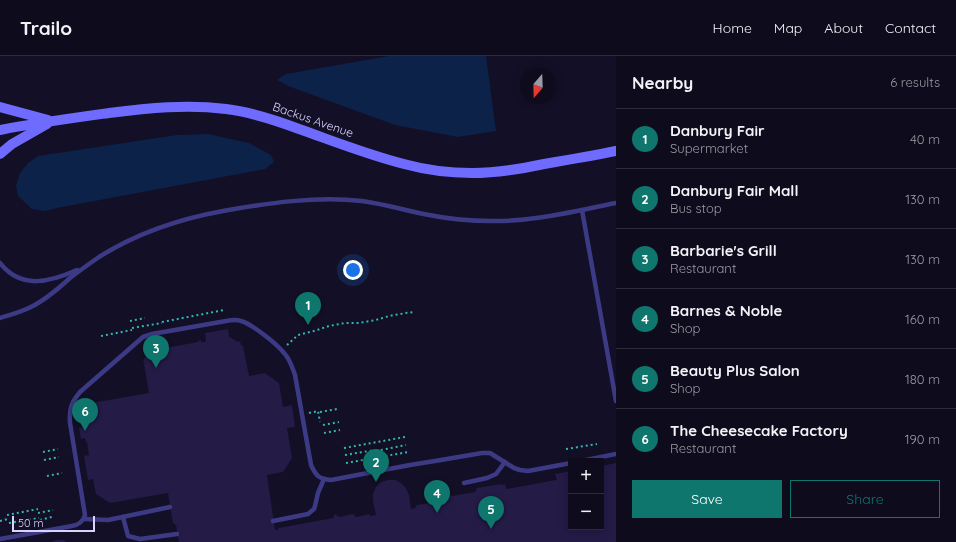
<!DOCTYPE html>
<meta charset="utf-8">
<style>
body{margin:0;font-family:Quicksand,sans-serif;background:#171425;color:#f1f3f6}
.controls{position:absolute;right:12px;bottom:12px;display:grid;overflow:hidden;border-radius:0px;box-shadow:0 2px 10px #0003}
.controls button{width:36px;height:36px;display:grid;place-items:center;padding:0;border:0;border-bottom:1px solid #2e2b3b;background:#0e0b1c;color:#f1f3f6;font:20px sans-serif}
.compass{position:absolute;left:520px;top:12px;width:36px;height:36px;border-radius:50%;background:#0e0b1c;box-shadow:0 2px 10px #0003;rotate:199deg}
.scale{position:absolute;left:12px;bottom:10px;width:83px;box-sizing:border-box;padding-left:4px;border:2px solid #d9d4ff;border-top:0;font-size:11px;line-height:14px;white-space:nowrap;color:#d9d4ff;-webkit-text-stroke:3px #130f26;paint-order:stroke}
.you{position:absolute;left:353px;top:214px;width:14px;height:14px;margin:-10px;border:3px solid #fff;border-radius:50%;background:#1a73e8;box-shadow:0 0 0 6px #1a73e833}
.badge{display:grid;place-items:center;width:26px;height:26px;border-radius:50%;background:#0f766e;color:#fff;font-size:13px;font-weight:700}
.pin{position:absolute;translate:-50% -33px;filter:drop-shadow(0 1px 2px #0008)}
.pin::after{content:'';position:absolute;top:21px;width:14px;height:12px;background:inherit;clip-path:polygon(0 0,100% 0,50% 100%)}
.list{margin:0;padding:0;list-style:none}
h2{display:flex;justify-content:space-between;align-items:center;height:52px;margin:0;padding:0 16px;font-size:17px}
h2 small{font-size:13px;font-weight:400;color:#9b9ba3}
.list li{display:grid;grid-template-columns:26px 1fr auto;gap:12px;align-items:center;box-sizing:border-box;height:60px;padding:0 16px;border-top:1px solid #2e2b3b}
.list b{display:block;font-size:15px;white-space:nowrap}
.list p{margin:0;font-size:13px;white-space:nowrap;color:#9b9ba3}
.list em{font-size:13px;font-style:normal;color:#9b9ba3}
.actions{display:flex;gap:8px;padding:12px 16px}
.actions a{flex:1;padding:9px 0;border:1px solid #0f766e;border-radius:0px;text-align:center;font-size:14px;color:#0f766e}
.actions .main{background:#0f766e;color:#fff}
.map{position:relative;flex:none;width:616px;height:486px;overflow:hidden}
header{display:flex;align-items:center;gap:24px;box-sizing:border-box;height:56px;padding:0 20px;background:#0e0b1c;border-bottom:1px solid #2e2b3b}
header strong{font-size:19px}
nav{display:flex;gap:22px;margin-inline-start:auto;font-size:14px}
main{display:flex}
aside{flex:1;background:#0e0b1c}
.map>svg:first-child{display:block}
</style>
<header>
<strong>Trailo</strong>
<nav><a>Home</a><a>Map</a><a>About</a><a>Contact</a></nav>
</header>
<main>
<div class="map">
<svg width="616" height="486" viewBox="0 0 616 486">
<rect width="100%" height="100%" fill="#130f26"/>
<g fill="#0c2248">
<path d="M389,0H486L496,75L458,81L395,69L288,30L277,24L286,18Z"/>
<path d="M208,78L249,87L271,99L274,106L265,113L57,152L45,155L32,153L18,140L16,129L20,117L28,107L38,100L177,79Z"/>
</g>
<g fill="#241b47">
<path d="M228,273L229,281H230L238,286L239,285L241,287L240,288L243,290L249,320L265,317L279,327L283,351L292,349L295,371L287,372L292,402L283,416L267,419L275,474H277L279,472L333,462L335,458L339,461L353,458L356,461L369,458L370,460L376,459L373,445V438L376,431L381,426L388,424H395L401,427L406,432L409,439L411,453L415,452L417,449L430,447L432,444L447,441L449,438L452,440L475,436L477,432L501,428V429L505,428L506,433L556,424H557L555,418L571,415V471H601V410L616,407V486H179L176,469L173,467L168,437L110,447L96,438L93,423L88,424L84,400L89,399L87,386H86L85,382L81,383L79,372L83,371L82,362L92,347L149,337L144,308L145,307L143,305L150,294L153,295L154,294L198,286V285L201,284V286H205L206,285L205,277Z"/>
<path d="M56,484H63L67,486H52Z"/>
</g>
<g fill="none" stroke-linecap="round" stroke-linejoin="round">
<g stroke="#2fb8b0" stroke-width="2" stroke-dasharray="2 3" stroke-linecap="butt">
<path d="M130,265L145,262"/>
<path d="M162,266L224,254"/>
<path d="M132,272L162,267"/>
<path d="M101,280L132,274"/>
<path d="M287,289L298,279L314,275L329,270L345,267H359L376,264L389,260L406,257L414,256"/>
<path d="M320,356L337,353"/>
<path d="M309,357L318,355L320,366"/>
<path d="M323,369L339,366"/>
<path d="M324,377L340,374"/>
<path d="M344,392L405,381"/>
<path d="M566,393L597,388"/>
<path d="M376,395L406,389"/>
<path d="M43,396L58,393"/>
<path d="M345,399L375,394"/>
<path d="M44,404L59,401"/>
<path d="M346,407L408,396"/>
<path d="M47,420L62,417"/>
<path d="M38,457L53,454"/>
<path d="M7,459L38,453"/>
<path d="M40,464L52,461"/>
<path d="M0,465L8,463"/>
<path d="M9,467L39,462"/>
</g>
<g stroke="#3d3a85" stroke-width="4.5">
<path d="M582,154L616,345"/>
<path d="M0,207C21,234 50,226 77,214"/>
<path d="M0,262C10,259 21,256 31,251C45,244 58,233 70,222C79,215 89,208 99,201C137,177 179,163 223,155C268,147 316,140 362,145C385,148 407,155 429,159C449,163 470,165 491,165C533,166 575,155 616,147"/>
<path d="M581,405L616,398"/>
<path d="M464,427L487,422L496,418L505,406"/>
<path d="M123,461L128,480L140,483L177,478"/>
<path d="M84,463L108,464L170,451"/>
<path d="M273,465L308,458L314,453L315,450L318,437L324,423"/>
<path d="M0,483L72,470C78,469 83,466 85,459L70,367C69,353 71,347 80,336L143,281L152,278L226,265C231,264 236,263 241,265C252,268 277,288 284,297C290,303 292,311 295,319L311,409C316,420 319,423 331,424L410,409L441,404L482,397H490L514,412L520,414L528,415L571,407"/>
</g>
<g stroke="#6f6bff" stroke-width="10">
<path d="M0,51L48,64"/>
<path d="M0,74C36,67 73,62 109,57C148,52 187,48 226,53C251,56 275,64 299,73C333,85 368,99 404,108C426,114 450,117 472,117C497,117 521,113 544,108C568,104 592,100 616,95"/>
<path d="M0,98L12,88L47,68"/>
</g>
</g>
<g text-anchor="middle" stroke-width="3.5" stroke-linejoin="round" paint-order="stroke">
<g font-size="12" fill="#d9d4ff" stroke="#130f26">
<text transform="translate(313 64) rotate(19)" y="4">Backus Avenue</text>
</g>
</g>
</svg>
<div class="controls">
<button>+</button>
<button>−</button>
</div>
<svg class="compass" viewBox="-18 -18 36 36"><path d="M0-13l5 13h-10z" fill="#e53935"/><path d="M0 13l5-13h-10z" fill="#9b9ba3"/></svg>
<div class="scale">50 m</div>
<div class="you"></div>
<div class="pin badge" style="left:308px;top:269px">1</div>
<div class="pin badge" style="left:376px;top:426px">2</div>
<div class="pin badge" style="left:156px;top:312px">3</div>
<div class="pin badge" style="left:437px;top:457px">4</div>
<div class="pin badge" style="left:491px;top:473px">5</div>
<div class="pin badge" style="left:85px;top:375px">6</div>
</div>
<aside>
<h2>Nearby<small>6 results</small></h2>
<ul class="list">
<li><span class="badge">1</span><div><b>Danbury Fair</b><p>Supermarket</p></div><em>40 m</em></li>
<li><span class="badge">2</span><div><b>Danbury Fair Mall</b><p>Bus stop</p></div><em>130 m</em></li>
<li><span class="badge">3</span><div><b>Barbarie's Grill</b><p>Restaurant</p></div><em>130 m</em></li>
<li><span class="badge">4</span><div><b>Barnes &amp; Noble</b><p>Shop</p></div><em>160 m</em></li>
<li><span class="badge">5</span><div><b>Beauty Plus Salon</b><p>Shop</p></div><em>180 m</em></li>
<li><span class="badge">6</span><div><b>The Cheesecake Factory</b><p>Restaurant</p></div><em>190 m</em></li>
</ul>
<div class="actions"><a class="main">Save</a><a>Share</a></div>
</aside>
</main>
